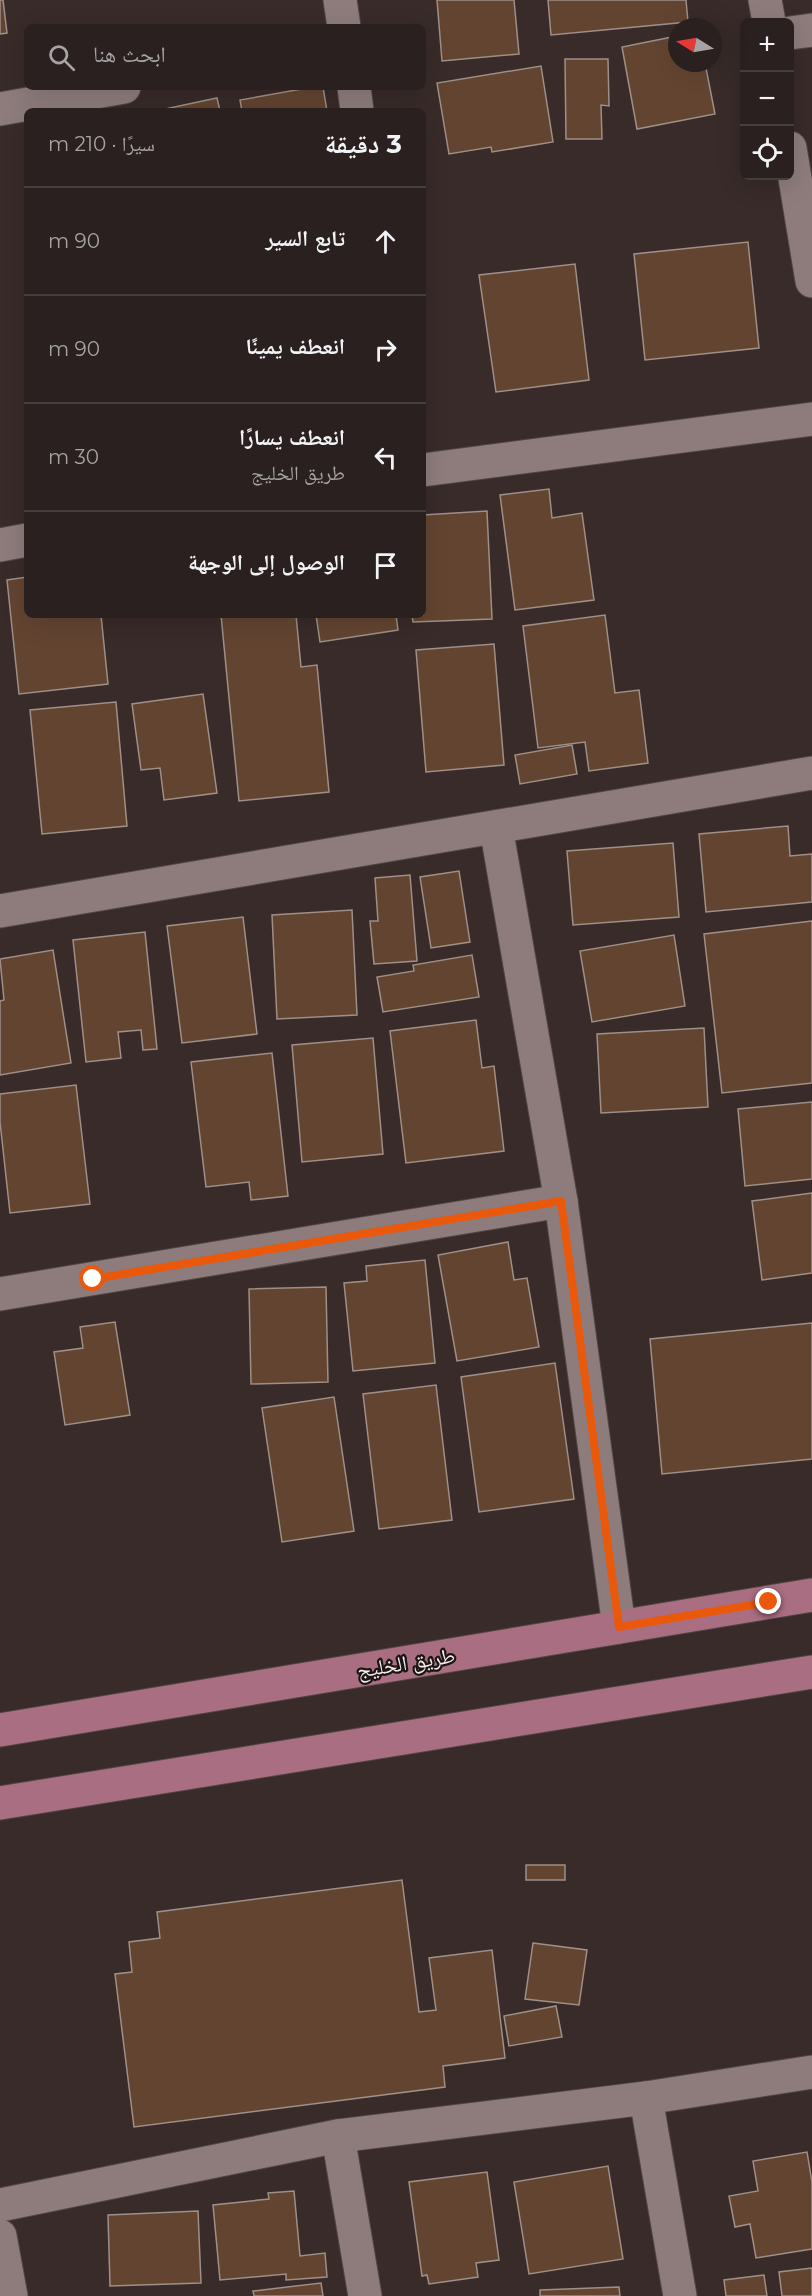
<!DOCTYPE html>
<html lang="ar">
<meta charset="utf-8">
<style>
body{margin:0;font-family:Montserrat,"Noto Naskh Arabic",sans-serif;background:#362d2c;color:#f1f3f6;direction:rtl}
.controls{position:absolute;right:18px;top:18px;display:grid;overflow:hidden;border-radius:9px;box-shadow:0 6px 24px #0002}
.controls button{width:54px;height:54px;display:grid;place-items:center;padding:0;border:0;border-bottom:2px solid #463e3d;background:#2a201f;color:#f1f3f6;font:30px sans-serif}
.compass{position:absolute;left:668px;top:18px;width:54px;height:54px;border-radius:50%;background:#2a201f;box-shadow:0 6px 24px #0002;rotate:281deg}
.stop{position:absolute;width:18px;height:18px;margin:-14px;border:4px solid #ea580c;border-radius:50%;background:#fff}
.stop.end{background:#ea580c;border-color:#fff;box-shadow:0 2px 6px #0008}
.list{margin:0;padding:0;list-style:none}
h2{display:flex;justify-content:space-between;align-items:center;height:78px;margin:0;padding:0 24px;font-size:26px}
h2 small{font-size:20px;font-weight:400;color:#a5a3a4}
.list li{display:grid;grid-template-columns:39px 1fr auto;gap:18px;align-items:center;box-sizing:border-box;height:108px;padding:0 24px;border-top:2px solid #463e3d}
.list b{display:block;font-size:22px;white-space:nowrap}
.list p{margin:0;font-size:20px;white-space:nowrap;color:#a5a3a4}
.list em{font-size:20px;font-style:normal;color:#a5a3a4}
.icon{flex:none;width:33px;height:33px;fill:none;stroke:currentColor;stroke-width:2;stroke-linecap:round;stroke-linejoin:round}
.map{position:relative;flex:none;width:812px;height:2296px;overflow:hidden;direction:ltr}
.search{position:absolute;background:#2a201f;box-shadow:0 6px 24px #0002;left:24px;top:24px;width:402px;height:66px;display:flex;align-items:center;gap:15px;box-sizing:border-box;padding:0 21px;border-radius:9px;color:#a5a3a4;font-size:22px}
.panel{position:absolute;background:#2a201f;box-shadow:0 6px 24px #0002;left:24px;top:108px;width:402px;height:510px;border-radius:9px;direction:rtl}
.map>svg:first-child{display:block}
</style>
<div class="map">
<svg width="812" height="2296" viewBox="0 0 812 2296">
<rect width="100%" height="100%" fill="#382b29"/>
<g fill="#634431" stroke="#9e8f87" stroke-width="1.5">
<path d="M0,0H3L7,33L0,34Z"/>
<path d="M437,0H514L519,54L442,61Z"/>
<path d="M548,0H686L688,22L551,35Z"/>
<path d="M677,36V63H705L715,114L637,129L622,47Z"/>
<path d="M565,59H608L609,106L601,105L602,139H566Z"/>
<path d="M541,66L553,142L492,152L491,147L449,154L437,83Z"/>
<path d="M313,87H323L327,111H242L240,100Z"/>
<path d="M217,98L220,111H160V110Z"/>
<path d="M748,242L759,348L645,360L634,254Z"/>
<path d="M575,264L589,380L496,392L479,275Z"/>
<path d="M549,489L552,518L582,513L594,600L515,610L500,495Z"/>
<path d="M487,511L492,619L413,622L412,615H423V515Z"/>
<path d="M27,577V615H101L108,684L19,694L7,580Z"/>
<path d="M221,615H296L301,667L317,665L329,792L239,801Z"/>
<path d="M316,615H396L398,630L320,642Z"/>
<path d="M605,615L615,693L639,690L648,763L589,771L585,742L538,748L523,626Z"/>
<path d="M494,644L504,765L426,772L416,650Z"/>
<path d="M203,694L217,793L164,800L160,768L141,770L132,704Z"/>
<path d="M116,702L127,826L42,834L30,710Z"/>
<path d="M572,745L577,774L520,784L515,755Z"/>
<path d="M788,826L790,856L812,854V902L706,912L699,834Z"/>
<path d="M673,843L679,917L573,925L567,851Z"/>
<path d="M459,871L470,942L431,948L420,877Z"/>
<path d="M410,875L417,961L374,964L370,921H378L375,878Z"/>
<path d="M352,910L357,1015L277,1019L272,915Z"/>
<path d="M243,917L257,1034L182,1043L167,926Z"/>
<path d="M812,921V1083L722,1093L704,934Z"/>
<path d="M145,932L157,1049L143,1050L141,1030L118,1032L121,1058L86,1062L73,940Z"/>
<path d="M674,935L685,1006L592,1022L580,951Z"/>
<path d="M53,950L71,1063L0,1075V1001L4,1000L0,959Z"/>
<path d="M472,955L479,997L383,1012L377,977L414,971L413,965Z"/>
<path d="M476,1020L482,1068L494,1066L504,1151L406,1163L390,1031Z"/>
<path d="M704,1028L708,1107L601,1113L597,1034Z"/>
<path d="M373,1038L383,1154L302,1162L292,1045Z"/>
<path d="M272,1053L288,1196L251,1200L249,1182L206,1187L191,1062Z"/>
<path d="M76,1085L90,1204L10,1213L0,1122V1094Z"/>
<path d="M812,1102V1179L745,1186L738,1109Z"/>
<path d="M812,1193V1273L762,1280L752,1201Z"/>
<path d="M508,1242L514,1280L527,1278L539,1347L457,1361L438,1255Z"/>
<path d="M425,1260L435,1363L353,1371L344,1283L367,1281L366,1266Z"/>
<path d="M326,1287L328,1382L251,1384L249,1289Z"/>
<path d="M115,1322L130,1415L65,1425L54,1352L83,1348L80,1327Z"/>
<path d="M812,1323V1459L662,1474L650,1339Z"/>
<path d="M555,1363L574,1499L479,1512L461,1377Z"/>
<path d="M436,1385L452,1520L379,1529L363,1394Z"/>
<path d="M334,1397L354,1531L282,1542L262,1408Z"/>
<rect x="526" y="1865" width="39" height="15"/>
<path d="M402,1880L419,2012L436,2010L429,1958L492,1950L505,2058L443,2066L445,2087L134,2127L115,1974L132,1972L129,1942L160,1938L157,1912Z"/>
<path d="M533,1943L587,1950L579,2005L525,1999Z"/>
<path d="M556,2006L562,2037L509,2046L504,2016Z"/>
<path d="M807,2152L812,2182V2249L756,2258L750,2224L735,2227L729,2196L758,2191L753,2161Z"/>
<path d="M608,2166L623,2259L529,2274L514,2182Z"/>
<path d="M487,2172L499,2260L476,2263L478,2277L429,2284L427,2275L422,2276L409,2182Z"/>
<path d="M294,2191L300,2256L325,2253L327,2277L286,2280V2274L220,2280L213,2205L269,2199L268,2193Z"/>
<path d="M198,2211L201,2283L110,2286L108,2215Z"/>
<path d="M812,2268V2296H782L779,2272Z"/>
<path d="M764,2275L767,2296H726L724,2280Z"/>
<path d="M321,2283L323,2296H254L253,2291Z"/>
<path d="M619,2287L620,2296H540V2290Z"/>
</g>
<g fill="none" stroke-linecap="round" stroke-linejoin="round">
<g stroke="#524746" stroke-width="35">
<g id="minor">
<path d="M340,0L344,27"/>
<path d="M765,0L769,22"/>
<path d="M790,33L812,30"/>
<path d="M354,87L357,111"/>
<path d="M0,109L124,87"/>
<path d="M790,148L812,281"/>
<path d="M423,470L812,419"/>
<path d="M0,545L27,540"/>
<path d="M0,911L812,773"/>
<path d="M561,1201L619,1627"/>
<path d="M0,1294L561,1201L496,827"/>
<path d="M646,2098L680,2296"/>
<path d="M338,2136L365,2296"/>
<path d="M0,2205L338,2136L646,2098L812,2072"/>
<path d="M0,2236L11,2296"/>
</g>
</g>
<g stroke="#524746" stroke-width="35">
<g id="major">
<path d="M0,1730L812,1595"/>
<path d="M0,1803L812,1672"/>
</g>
</g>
<use href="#minor" stroke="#8d7c7b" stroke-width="33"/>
<use href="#major" stroke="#aa6e83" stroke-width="33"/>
</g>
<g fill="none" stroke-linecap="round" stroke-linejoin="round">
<path stroke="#ea580c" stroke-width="8" d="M93,1279L561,1201L619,1627L769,1602"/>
</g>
<g text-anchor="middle" stroke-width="4.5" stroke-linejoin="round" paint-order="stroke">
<g font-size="21" fill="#f4ebea" stroke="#1b1514">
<text transform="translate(406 1663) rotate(-9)" y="7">طريق الخليج</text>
</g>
</g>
</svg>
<div class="controls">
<button>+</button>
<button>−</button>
<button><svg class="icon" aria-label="locate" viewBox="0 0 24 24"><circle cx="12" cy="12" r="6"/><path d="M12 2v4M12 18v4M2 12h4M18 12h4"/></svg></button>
</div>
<svg class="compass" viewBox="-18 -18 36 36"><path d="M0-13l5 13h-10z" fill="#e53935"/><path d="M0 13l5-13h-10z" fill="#a5a3a4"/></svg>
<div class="stop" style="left:93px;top:1279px"></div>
<div class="stop end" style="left:769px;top:1602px"></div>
<div class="search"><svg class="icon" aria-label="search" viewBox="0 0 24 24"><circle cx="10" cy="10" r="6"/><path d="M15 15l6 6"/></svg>ابحث هنا</div>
<section class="panel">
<h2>3 دقيقة<small>سيرًا · 210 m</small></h2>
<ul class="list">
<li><svg class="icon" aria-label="ahead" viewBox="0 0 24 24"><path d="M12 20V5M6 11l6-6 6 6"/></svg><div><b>تابع السير</b></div><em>90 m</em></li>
<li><svg class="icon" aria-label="right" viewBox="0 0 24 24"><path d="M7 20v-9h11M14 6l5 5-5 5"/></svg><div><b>انعطف يمينًا</b></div><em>90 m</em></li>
<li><svg class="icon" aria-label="left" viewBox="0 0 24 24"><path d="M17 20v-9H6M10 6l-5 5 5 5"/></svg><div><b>انعطف يسارًا</b><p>طريق الخليج</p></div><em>30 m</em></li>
<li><svg class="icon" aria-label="arrive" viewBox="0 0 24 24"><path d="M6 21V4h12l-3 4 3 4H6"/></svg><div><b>الوصول إلى الوجهة</b></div></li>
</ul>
</section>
</div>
